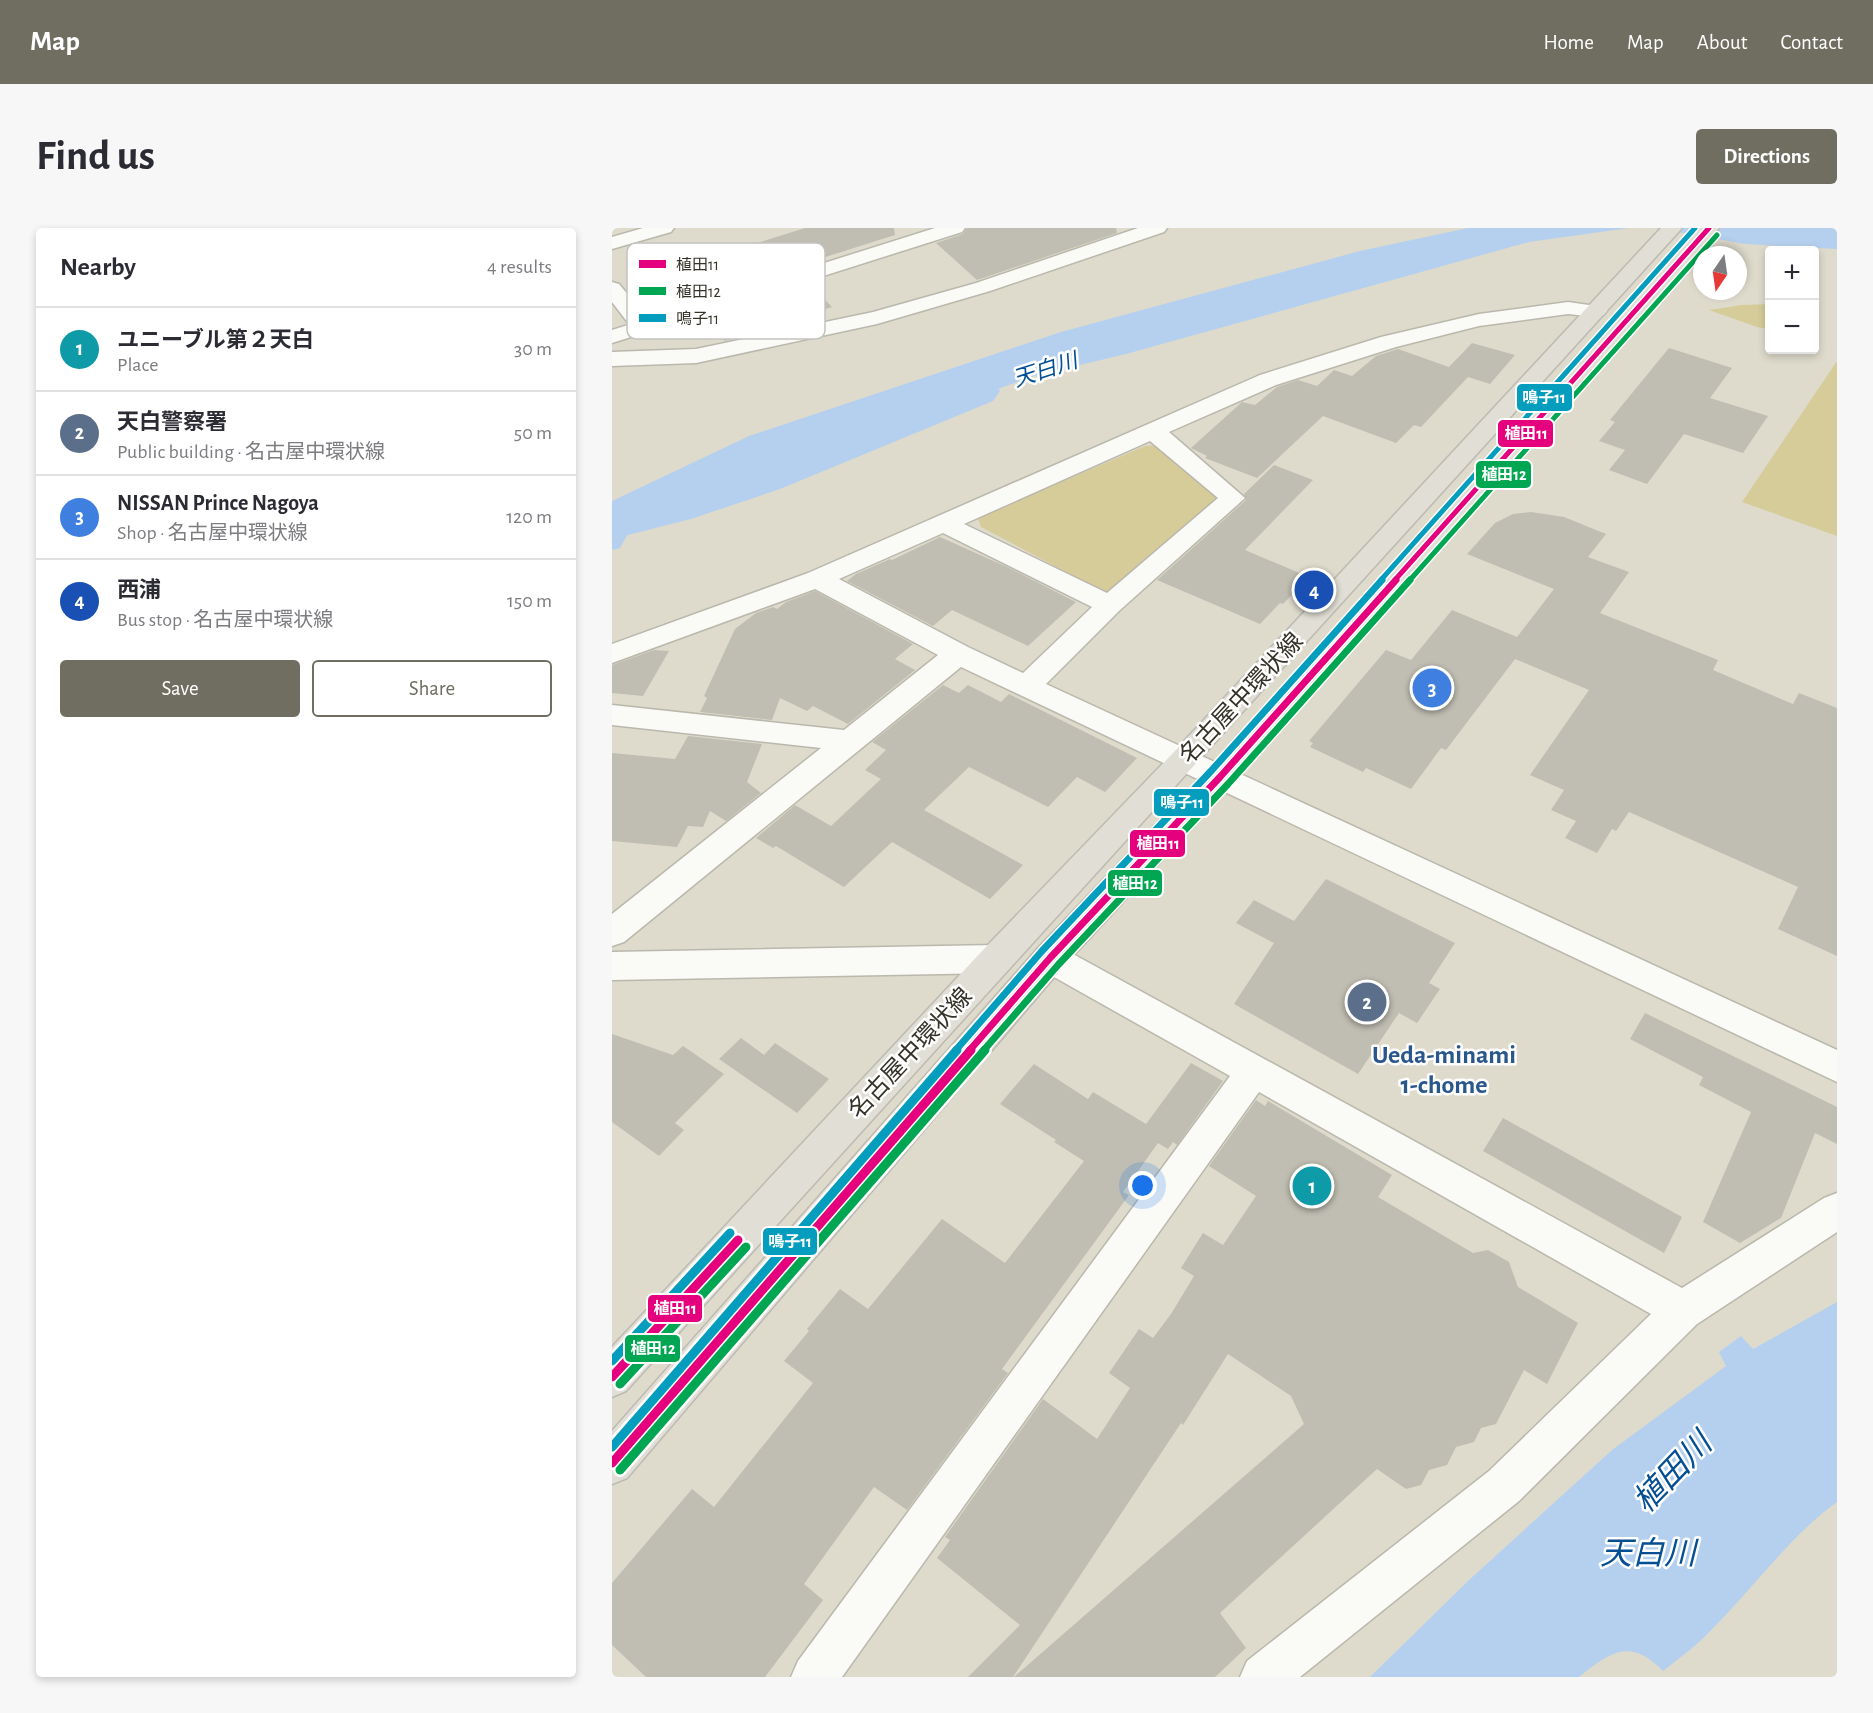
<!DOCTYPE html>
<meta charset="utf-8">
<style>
body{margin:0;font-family:"Alegreya Sans","Noto Sans JP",sans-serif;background:#f7f7f7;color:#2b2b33}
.controls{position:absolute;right:18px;top:18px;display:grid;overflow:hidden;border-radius:6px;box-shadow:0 3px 9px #0003}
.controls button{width:54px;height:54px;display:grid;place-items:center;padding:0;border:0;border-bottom:2px solid #e1e1e2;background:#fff;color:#2b2b33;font:30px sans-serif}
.compass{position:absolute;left:1081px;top:18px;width:54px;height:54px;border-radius:50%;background:#fff;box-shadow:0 3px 9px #0003;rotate:193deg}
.you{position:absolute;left:531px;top:958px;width:21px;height:21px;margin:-15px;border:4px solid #fff;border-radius:50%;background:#1a73e8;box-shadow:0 0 0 9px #1a73e833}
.badge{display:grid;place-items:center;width:39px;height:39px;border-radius:50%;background:#706e61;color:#fff;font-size:20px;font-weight:700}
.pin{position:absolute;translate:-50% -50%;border:3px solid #fff;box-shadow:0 2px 6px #0006}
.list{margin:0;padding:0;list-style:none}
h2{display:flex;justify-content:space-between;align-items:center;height:78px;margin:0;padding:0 24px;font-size:26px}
h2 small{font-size:20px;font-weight:400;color:#7c7c81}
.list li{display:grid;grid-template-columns:39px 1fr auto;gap:18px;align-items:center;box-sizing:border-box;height:84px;padding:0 24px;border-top:2px solid #e1e1e2}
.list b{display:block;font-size:22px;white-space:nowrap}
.list p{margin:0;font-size:20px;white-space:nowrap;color:#7c7c81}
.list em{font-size:20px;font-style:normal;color:#7c7c81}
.actions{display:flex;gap:12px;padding:18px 24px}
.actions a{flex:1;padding:14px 0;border:2px solid #706e61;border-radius:6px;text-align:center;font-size:21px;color:#706e61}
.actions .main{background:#706e61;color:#fff}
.map{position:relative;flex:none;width:1225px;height:1449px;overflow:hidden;border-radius:6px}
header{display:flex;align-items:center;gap:36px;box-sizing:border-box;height:84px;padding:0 30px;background:#706e61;color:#fff}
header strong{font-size:28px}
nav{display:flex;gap:33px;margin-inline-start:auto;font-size:21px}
.intro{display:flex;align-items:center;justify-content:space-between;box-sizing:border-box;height:144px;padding:0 36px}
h1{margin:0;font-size:42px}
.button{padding:15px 27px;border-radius:6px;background:#706e61;color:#fff;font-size:21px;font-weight:700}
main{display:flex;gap:36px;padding:0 36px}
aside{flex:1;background:#fff;border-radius:6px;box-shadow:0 3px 9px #0003}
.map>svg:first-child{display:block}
</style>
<header>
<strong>Map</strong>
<nav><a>Home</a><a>Map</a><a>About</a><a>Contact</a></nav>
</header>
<div class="intro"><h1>Find us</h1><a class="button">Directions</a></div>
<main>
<aside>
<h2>Nearby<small>4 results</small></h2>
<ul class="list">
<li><span class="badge" style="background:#0f9aa8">1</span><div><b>ユニーブル第２天白</b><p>Place</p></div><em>30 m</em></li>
<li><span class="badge" style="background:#5c6f8a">2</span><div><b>天白警察署</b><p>Public building · 名古屋中環状線</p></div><em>50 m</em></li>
<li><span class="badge" style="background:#3f7fe0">3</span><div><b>NISSAN Prince Nagoya</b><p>Shop · 名古屋中環状線</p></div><em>120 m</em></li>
<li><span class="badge" style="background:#1a4fb4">4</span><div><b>西浦</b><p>Bus stop · 名古屋中環状線</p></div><em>150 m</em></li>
</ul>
<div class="actions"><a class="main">Save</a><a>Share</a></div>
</aside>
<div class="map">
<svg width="1225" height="1449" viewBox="0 0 1225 1449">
<rect width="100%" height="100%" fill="#dedbcc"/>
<g fill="#d6cc9a">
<path d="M1157,76V101L1145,99L1097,82L1130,77Z"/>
<path d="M1225,133V308L1130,274Z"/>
<path d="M548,217L611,272L496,366L369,299L366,290L533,218Z"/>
</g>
<g fill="#b5d0ee">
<path d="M856,0H1017L917,14L514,126L422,148L25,290L8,320L0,322V273L137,208L449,104L748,23Z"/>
<path d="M1043,0H1225V21L1133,16Z"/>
<path d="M1225,1074V1274C1178,1308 1144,1357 1103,1398C1088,1415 1069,1429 1051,1443C1018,1410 1000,1423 967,1449H758L857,1352L1000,1222L1114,1138L1107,1124L1129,1108L1141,1121Z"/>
</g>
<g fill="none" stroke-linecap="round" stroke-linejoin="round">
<path fill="#b5d0ee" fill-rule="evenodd" d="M365,149L381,153L388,163L381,173L168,261L79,291L0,311V279C76,261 149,235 221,206C269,186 315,162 365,149Z"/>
</g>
<g fill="#c0beb2">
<path d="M193,0H282L283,7L185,38L188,40L66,78L47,53L55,51L52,48L77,40L75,37Z"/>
<path d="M355,0H504L505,5L365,52L324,15L351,6Z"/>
<path d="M197,55L220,79L113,113L92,88Z"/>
<path d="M860,115L903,127L878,156L856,149L809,199L802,197L784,215L711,188L645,250L593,230L595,228L579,220L630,174L643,177L665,159L686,152L705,158L722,142L740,148L764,128L786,121L837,139Z"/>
<path d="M1057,120L1120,140L1098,170L1156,188L1131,225L1072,206L1035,256L997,242L1013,222L987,213L1003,194L998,192Z"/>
<path d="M662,237L701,252L633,322L697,349L671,376L668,375L648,396L545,352L634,272L632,266Z"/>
<path d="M919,284L952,289L994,306L976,329L1017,344L988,385L1106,432L1101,442L1181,476L1187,465L1225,480V728L1166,701L1186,659L1017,584L1004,603L1000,601L985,625L953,610L964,593L939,582L952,562L918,547L977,462L903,431L834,522L829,520L799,561L754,540L751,544L698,519L701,515L697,513L774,422L799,432L840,382L905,409L942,361L855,326L883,295L901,286Z"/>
<path d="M328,309L395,339L464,374L416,418L340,382L321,398L235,353L244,346L278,331L280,332Z"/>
<path d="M203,363L301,416L283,431L303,442L236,496L201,478L195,483L168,470L160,492L88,484L95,470L92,468L123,401L144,385L161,379L165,381L174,374Z"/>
<path d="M42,422L57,423L31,468L0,465V437Z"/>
<path d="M331,457L347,465L356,457L389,474L397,466L525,530L493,564L465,549L436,579L357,539L312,582L411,637L378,671L280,614L232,659L164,618L161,620L144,610L183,577L219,598L269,551L253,542L274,522L260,514Z"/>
<path d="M76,508L150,516L135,554L149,565L114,593L98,583L91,599L76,598L65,619L0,613V525L63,531Z"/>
<path d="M714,651L843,715L817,755L828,761L805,795L787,785L746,846L622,776L662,715L624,695L642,672L682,693Z"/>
<path d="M1033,785L1225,879V916L1203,905L1169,990L1128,1015L1091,994L1139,884L1087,857L1091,849L1018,811Z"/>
<path d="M0,806L61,827L71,818L112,846L63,895L72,902L47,928L0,894Z"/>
<path d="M129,810L152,827L163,815L217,851L185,885L107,831Z"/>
<path d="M579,835L611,853L565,917L561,914L556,921L546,915L511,964L517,967L390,1141L396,1145L295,1282L262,1259L192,1356L211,1372L153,1449H34L0,1417V1355L80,1261L102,1279L201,1155L172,1133L197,1103L195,1101L228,1061L256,1081L330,991L393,1035L472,933L442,914L444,912L388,876L422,836L476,871L481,864L534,896Z"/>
<path d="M644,872L653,878L656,873L780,947L766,969L861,1025L876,1022L897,1034L906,1059L966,1095L935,1156L912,1142L884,1196L869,1200L862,1214L844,1219L835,1237L817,1242L809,1257L794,1261L765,1241L608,1385L634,1420L603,1449H402L692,1196L679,1168L616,1126L571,1197L569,1195L401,1449H356L408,1397L325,1330L338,1312L333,1309L431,1171L485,1211L518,1160L497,1145L527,1101L541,1110L559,1086L582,1048L569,1040L591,1005L611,1017L644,968L597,938Z"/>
<path d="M891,890L1070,989L1052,1025L871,923Z"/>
</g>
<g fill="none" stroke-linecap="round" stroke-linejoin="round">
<g stroke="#bab8ac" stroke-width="3">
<g id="minor">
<path d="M31,0H62L59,4L0,21V9Z"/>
<path d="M526,0H555L552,4L378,63L265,96L84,135L0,138V124L84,121L261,84L364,55Z"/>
<path d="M0,54L7,56L39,94L42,99L39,104L31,105L23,104L0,74Z"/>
<path d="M956,74L991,79L995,83L991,87L984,89L956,86L867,98L784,119L664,157L557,204L633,270L507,383L434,456L1225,822V854L349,439L12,714L0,718V686L209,520L0,497V477L232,502L326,427L203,361L0,435V416L196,345L648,147L769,109L867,86ZM538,213L606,270L495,365L352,296ZM331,305L480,379L411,445L356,419L227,351Z"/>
<path d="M438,716L450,720L1070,1060L1212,970L1225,965V1004L1085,1096L907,1273L688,1449H628L635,1433L877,1243L1039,1086L647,864L230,1449H179L186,1433L618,848L426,740L421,730L426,720Z"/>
</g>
</g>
<g stroke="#bab8ac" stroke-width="3">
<g id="tertiary">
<path d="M323,0H353L350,4L0,115V102Z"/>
<path d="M384,717L396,721L401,731L396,741L384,745L0,752V724Z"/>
</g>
</g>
<g stroke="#bcbab2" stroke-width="3">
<g id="primary">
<path d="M1049,0H1070L14,1163L0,1169V1119L372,721L562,524Z"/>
<path d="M1086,0H1107L619,557L450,740L15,1250L0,1256V1203L426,720L597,541Z"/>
</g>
</g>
<use href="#minor" fill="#fafaf7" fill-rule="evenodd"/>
<use href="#tertiary" fill="#fafaf7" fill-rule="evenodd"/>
<use href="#primary" fill="#e1dfd5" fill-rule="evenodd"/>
<g stroke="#fff" stroke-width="8">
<path id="bus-1-far2" d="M782,353L1097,0"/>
</g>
<g stroke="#fff" stroke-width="10">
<path id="bus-1-far1" d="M357,823L438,730L608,549L784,352"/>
</g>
<g stroke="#fff" stroke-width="14">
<g id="bus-1">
<path d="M0,1149L126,1012"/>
<path d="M0,1235L359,822"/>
</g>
</g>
<g stroke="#fff" stroke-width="8">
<path id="bus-2-far2" d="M797,353L1105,7"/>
</g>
<g stroke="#fff" stroke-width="10">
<path id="bus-2-far1" d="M371,823L446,737L616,556L798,352"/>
</g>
<g stroke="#fff" stroke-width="14">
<g id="bus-2">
<path d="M8,1156L134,1019"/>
<path d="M8,1242L373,822"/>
</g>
</g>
<g stroke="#fff" stroke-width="8">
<path id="bus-3-far2" d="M768,353L1083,0"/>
</g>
<g stroke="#fff" stroke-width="10">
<path id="bus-3-far1" d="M343,823L430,723L600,542L770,352"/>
</g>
<g stroke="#fff" stroke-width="14">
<g id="bus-3">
<path d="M0,1133L118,1005"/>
<path d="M0,1219L345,822"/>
</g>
</g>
<use href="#bus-1-far2" stroke="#e5007d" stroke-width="5"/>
<use href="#bus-1-far1" stroke="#e5007d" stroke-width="7"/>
<use href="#bus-1" stroke="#e5007d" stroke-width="9"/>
<use href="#bus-2-far2" stroke="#00a651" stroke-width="5"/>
<use href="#bus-2-far1" stroke="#00a651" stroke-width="7"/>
<use href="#bus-2" stroke="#00a651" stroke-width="9"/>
<use href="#bus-3-far2" stroke="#059dbd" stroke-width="5"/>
<use href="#bus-3-far1" stroke="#059dbd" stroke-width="7"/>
<use href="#bus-3" stroke="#059dbd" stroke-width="9"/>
</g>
<g text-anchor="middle" stroke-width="5" stroke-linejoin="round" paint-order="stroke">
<g font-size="22" font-style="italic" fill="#044e93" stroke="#fff">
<text transform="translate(433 141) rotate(-18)" y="8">天白川</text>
</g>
<g font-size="24" fill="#353328" stroke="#fff">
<text transform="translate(629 470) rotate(-47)" y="8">名古屋中環状線</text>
<text transform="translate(298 825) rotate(-47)" y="8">名古屋中環状線</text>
</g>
<g font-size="26" font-weight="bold" fill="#29578c" stroke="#fff">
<text x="832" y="835">Ueda-minami<tspan x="832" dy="30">1-chome</tspan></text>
</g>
<g font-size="32" font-style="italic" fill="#044e93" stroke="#fff">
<text transform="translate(1060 1244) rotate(-46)" y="11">植田川</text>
<text x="1036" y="1336">天白川</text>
</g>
</g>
<rect x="15" y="15" width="198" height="96" rx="9" fill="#fff" stroke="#c2c2be" stroke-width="1.5"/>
<rect x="27" y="32" width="27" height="8" fill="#e5007d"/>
<rect x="27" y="59" width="27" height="8" fill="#00a651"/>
<rect x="27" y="86" width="27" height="8" fill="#059dbd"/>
<g font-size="16" fill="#353328">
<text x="64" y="42">植田11</text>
<text x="64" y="69">植田12</text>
<text x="64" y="96">鳴子11</text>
</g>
<g stroke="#fff" stroke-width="2">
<rect x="904" y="155" width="57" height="29" rx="6" fill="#059dbd"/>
<rect x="885" y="191" width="57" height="29" rx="6" fill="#e5007d"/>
<rect x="863" y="232" width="57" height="29" rx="6" fill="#00a651"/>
<rect x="541" y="560" width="57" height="29" rx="6" fill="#059dbd"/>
<rect x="517" y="601" width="57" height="29" rx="6" fill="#e5007d"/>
<rect x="495" y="641" width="56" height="28" rx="6" fill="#00a651"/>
<rect x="150" y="999" width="56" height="29" rx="6" fill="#059dbd"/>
<rect x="35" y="1066" width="56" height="29" rx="6" fill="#e5007d"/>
<rect x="12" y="1106" width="57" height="29" rx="6" fill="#00a651"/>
</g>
<g font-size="16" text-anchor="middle" font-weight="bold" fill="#fff">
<text x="932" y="175">鳴子11</text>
<text x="914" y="211">植田11</text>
<text x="892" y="252">植田12</text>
<text x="570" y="580">鳴子11</text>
<text x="546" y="621">植田11</text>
<text x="523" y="661">植田12</text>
<text x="178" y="1019">鳴子11</text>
<text x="63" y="1086">植田11</text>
<text x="41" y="1126">植田12</text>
</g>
</svg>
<div class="controls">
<button>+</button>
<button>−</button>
</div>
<svg class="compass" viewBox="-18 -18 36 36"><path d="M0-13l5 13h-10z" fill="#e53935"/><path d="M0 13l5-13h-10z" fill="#7c7c81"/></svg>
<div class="you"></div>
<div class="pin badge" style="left:700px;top:958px;background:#0f9aa8">1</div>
<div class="pin badge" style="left:755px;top:774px;background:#5c6f8a">2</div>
<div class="pin badge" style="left:820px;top:460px;background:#3f7fe0">3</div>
<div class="pin badge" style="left:702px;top:362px;background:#1a4fb4">4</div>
</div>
</main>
